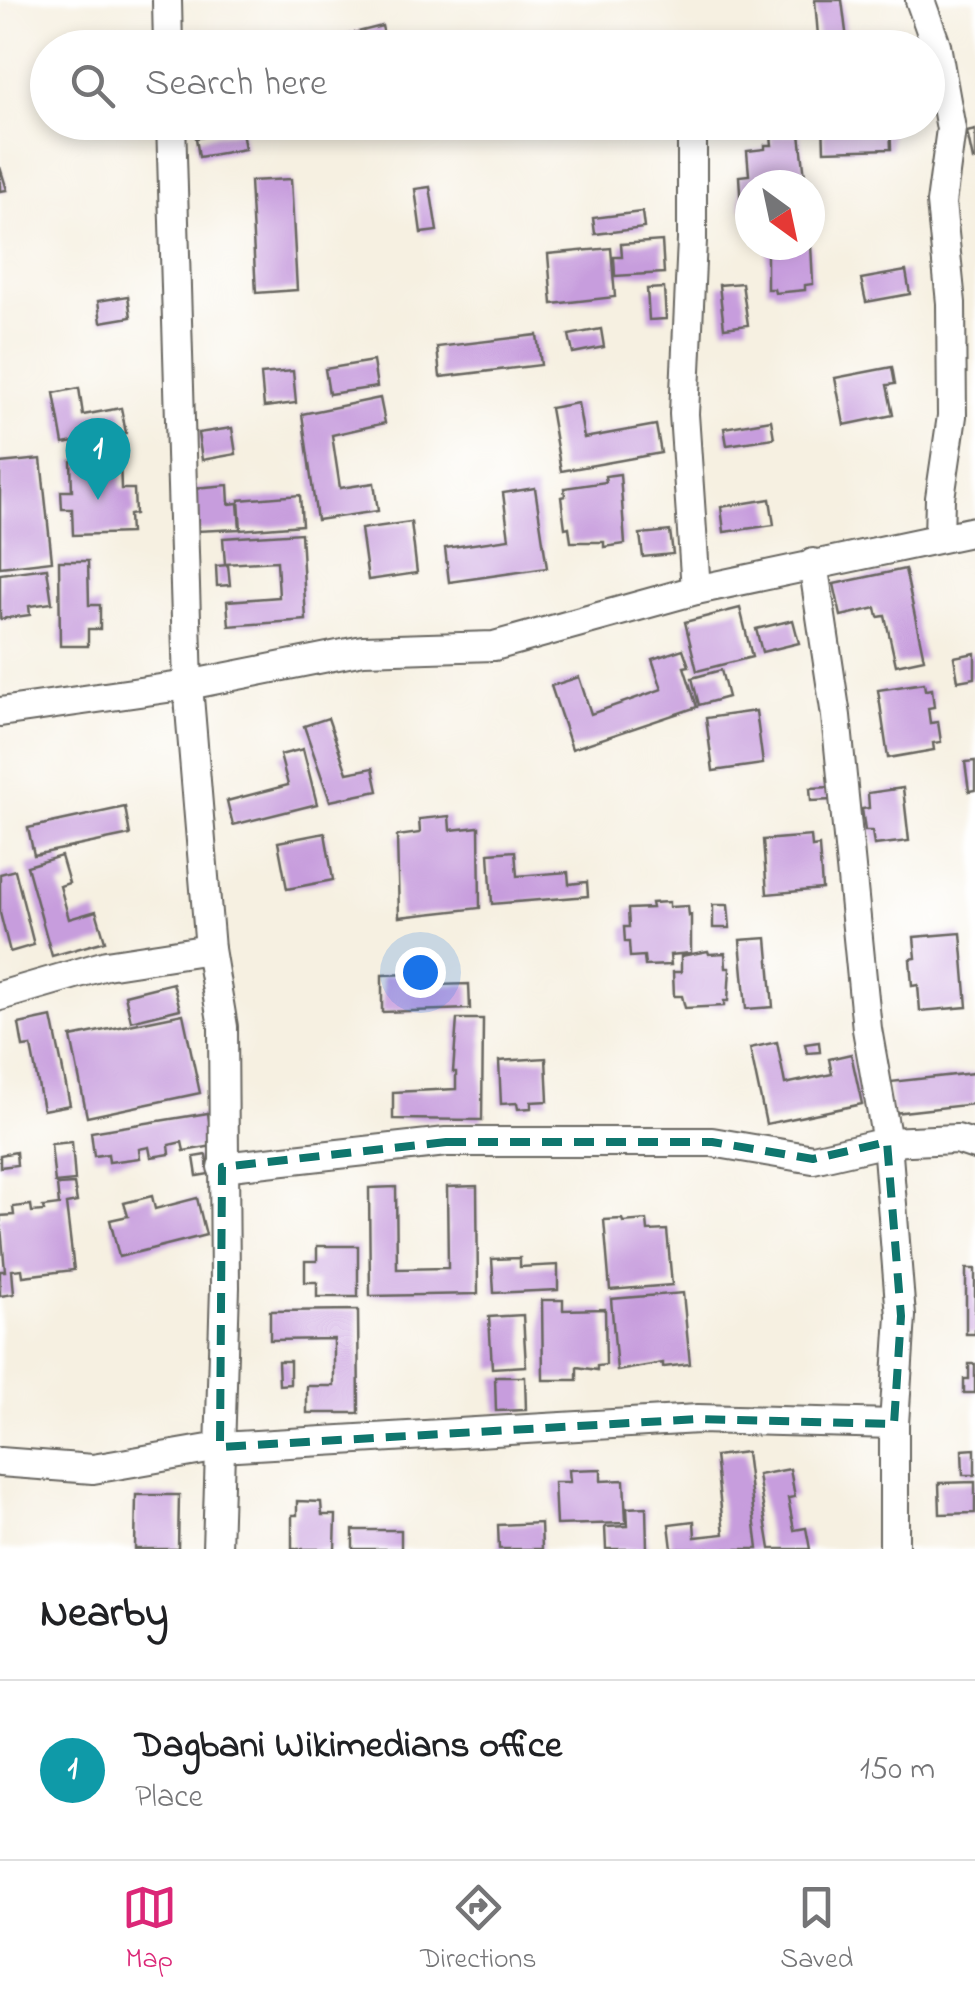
<!DOCTYPE html>
<style>
body{margin:0;font-family:"Indie Flower",sans-serif;background:#f6f6f6;color:#202124}
.compass{position:absolute;left:735px;top:170px;width:90px;height:90px;border-radius:50%;background:#fff;box-shadow:0 5px 15px #0003;rotate:147deg}
.you{position:absolute;left:420px;top:972px;width:35px;height:35px;margin:-25px;border:8px solid #fff;border-radius:50%;background:#1a73e8;box-shadow:0 0 0 15px #1a73e833}
.badge{display:grid;place-items:center;width:65px;height:65px;border-radius:50%;background:#db2777;color:#fff;font-size:32px;font-weight:700}
.pin{position:absolute;translate:-50% -82px;filter:drop-shadow(0 2px 5px #0008)}
.pin::after{content:'';position:absolute;top:52px;width:35px;height:30px;background:inherit;clip-path:polygon(0 0,100% 0,50% 100%)}
.list{margin:0;padding:0;list-style:none}
h2{display:flex;justify-content:space-between;align-items:center;height:130px;margin:0;padding:0 40px;font-size:42px}
h2 small{font-size:32px;font-weight:400;color:#757577}
.list li{display:grid;grid-template-columns:65px 1fr auto;gap:30px;align-items:center;box-sizing:border-box;height:180px;padding:0 40px;border-top:2px solid #e0e0e0}
.list b{display:block;font-size:38px;white-space:nowrap}
.list p{margin:0;font-size:32px;white-space:nowrap;color:#757577}
.list em{font-size:32px;font-style:normal;color:#757577}
.icon{flex:none;width:55px;height:55px;fill:none;stroke:currentColor;stroke-width:2;stroke-linecap:round;stroke-linejoin:round}
.map{position:relative;flex:none;width:975px;height:1549px;overflow:hidden}
.search{position:absolute;background:#fff;box-shadow:0 5px 15px #0003;left:30px;right:30px;top:30px;height:110px;display:flex;align-items:center;gap:25px;box-sizing:border-box;padding:0 35px;border-radius:55px;color:#757577;font-size:38px}
.sheet{height:310px;background:#fff}
nav{display:flex;justify-content:space-around;align-items:center;box-sizing:border-box;height:140px;border-top:2px solid #e0e0e0;background:#fff;font-size:28px;color:#757577}
nav a{display:grid;justify-items:center;gap:5px}
nav .on{color:#db2777}
.map>svg:first-child{display:block}
</style>
<div class="map">
<svg width="975" height="1549" viewBox="0 0 975 1549">
<rect width="100%" height="100%" fill="#fff"/>
<filter id="ink" filterUnits="userSpaceOnUse"><feTurbulence type="fractalNoise" baseFrequency=".01" numOctaves="2"/><feDisplacementMap in="SourceGraphic" scale="20" xChannelSelector="R" yChannelSelector="G"/><feConvolveMatrix kernelMatrix="1 2 1 2 8 2 1 2 1" color-interpolation-filters="sRGB"/></filter>
<filter id="wash" filterUnits="userSpaceOnUse"><feTurbulence type="fractalNoise" baseFrequency=".0048" numOctaves="4" result="noise"/><feDisplacementMap in="SourceGraphic" scale="40" xChannelSelector="R" yChannelSelector="G"/><feGaussianBlur stdDeviation="2.25" result="paint"/><feColorMatrix in="noise" values="0 0 0 0 0 0 0 0 0 0 0 0 0 0 0 0 0 1.4 0 .05"/><feComposite in="paint" operator="in"/></filter>
<g filter="url(#wash)">
<rect width="100%" height="100%" fill="#f6f0e1"/>
<g id="blocks">
<g fill="#c79ddd">
<path d="M815,0H842L848,48H819Z"/>
<path d="M382,26L387,48H302L301,46Z"/>
<path d="M520,38L522,48H484V46Z"/>
<path d="M324,122H351V124L326,130Z"/>
<path d="M823,122H890L891,149L824,151Z"/>
<path d="M975,130V160H973L967,132Z"/>
<path d="M242,131L245,149L199,157L196,138Z"/>
<path d="M800,134L806,185H750V209H741L739,176L749,175L747,151L765,149V145H772L771,136Z"/>
<path d="M0,167L7,190L0,191Z"/>
<path d="M291,179L297,290L256,293L250,181Z"/>
<path d="M430,187L437,231L421,233L415,189Z"/>
<path d="M642,212L644,228L595,234L593,218Z"/>
<path d="M662,241L664,273L615,276L614,257H622L621,244Z"/>
<path d="M767,245H811L813,284L805,285V290L775,293L774,289H767Z"/>
<path d="M611,248L615,297L552,304L548,254Z"/>
<path d="M906,271L910,294L866,302L861,279Z"/>
<path d="M742,283L748,325L724,328L719,285Z"/>
<path d="M664,288L666,319L649,320L647,289Z"/>
<path d="M128,296L131,317L101,322L98,301Z"/>
<path d="M601,329L604,347L573,353L569,335Z"/>
<path d="M537,335L541,365L440,377L437,347Z"/>
<path d="M373,361L377,387L329,394L325,369Z"/>
<path d="M892,367L895,384L887,385L893,415L844,425L835,378Z"/>
<path d="M293,371L296,403L264,407L261,374Z"/>
<path d="M79,388L83,415L121,408L126,433L63,444L54,393Z"/>
<path d="M380,398L385,423L332,435L340,488L374,483L378,511L317,520L302,414Z"/>
<path d="M578,403L584,438L656,425L661,453L561,471L550,408Z"/>
<path d="M771,420L774,438L727,445L724,428Z"/>
<path d="M232,428L236,454L202,460L198,433Z"/>
<path d="M41,459L52,561L0,567V463Z"/>
<path d="M120,459L121,489H134L135,514L129,515L130,533L73,535L72,509H62L61,491H72L71,461Z"/>
<path d="M620,474L625,544L604,547V542H571L569,527L565,528L561,497L565,496L564,488L606,482L605,476Z"/>
<path d="M228,485L229,504L238,503L240,529L196,531L193,488Z"/>
<path d="M535,488L547,568L449,582L445,548L509,539L503,493Z"/>
<path d="M300,495L302,525L241,530L239,500Z"/>
<path d="M770,499L774,525L724,532L721,507Z"/>
<path d="M411,522L417,573L368,580L361,529Z"/>
<path d="M670,531L673,554L643,557L640,534Z"/>
<path d="M301,533L306,620L229,626L227,601L279,597L277,561L225,564L223,538Z"/>
<path d="M59,561H88L89,605H100V629H88V646H60Z"/>
<path d="M228,565L230,585L217,586L216,566Z"/>
<path d="M47,568L52,603L29,606L30,615L0,619V574Z"/>
<path d="M905,569L924,659L896,665L885,616L878,617L876,608L841,616L834,584Z"/>
<path d="M740,608L752,657L697,671L685,622Z"/>
<path d="M793,620L799,643L762,652L756,629Z"/>
<path d="M683,649L689,666L684,667L697,707L572,749L551,686L579,677L591,714L662,689L652,659Z"/>
<path d="M975,653V678L958,681L954,657Z"/>
<path d="M721,670L728,697L699,705L692,678Z"/>
<path d="M924,683L925,690L932,689L934,707L928,708L930,723L938,722L941,742L933,743L934,750L888,758L878,690Z"/>
<path d="M756,711L763,764L713,771L706,718Z"/>
<path d="M328,718L347,773L373,768L378,791L330,801L304,726Z"/>
<path d="M303,749L317,804L233,825L227,801L288,785L280,755Z"/>
<path d="M975,761V790L969,791L965,762Z"/>
<path d="M832,787L833,800L811,801L810,788Z"/>
<path d="M903,788L909,841L874,845L872,831H865L862,809L869,808L868,793Z"/>
<path d="M125,807L130,835L34,855L28,828Z"/>
<path d="M449,816L450,830L479,827L480,908L399,917L397,836L420,833L419,819Z"/>
<path d="M325,833L333,880L287,889L278,842Z"/>
<path d="M811,836L812,847L819,846L822,889L767,894L763,840Z"/>
<path d="M515,851L517,876L568,872L569,884L587,882L588,896L492,904L489,853Z"/>
<path d="M61,856L69,883L60,886L69,919L96,911L105,941L52,956L27,866Z"/>
<path d="M15,870L34,945L10,952L0,913V874Z"/>
<path d="M669,902V907L688,906L689,916L691,915V953L670,955L671,965L645,966L644,956L630,957L629,942H625L624,927H629L628,909L652,908L651,903Z"/>
<path d="M713,905H728L730,928H713Z"/>
<path d="M961,933L967,1007L920,1011L918,985L912,986L910,959L916,958L914,937Z"/>
<path d="M767,938L773,1007L746,1009L740,940Z"/>
<path d="M708,951L709,954L725,953L726,968H730L728,1001H724V1006L685,1008L682,996H674L673,972H681V956Z"/>
<path d="M414,974V986H419V975H437V985L469,984L470,1009L382,1012V975Z"/>
<path d="M173,983L180,1009L131,1021L125,995Z"/>
<path d="M183,1014L200,1093L87,1117L71,1037Z"/>
<path d="M52,1017L70,1105L43,1110L31,1046L23,1047L19,1024Z"/>
<path d="M457,1019H483L482,1120L393,1119V1092L456,1089V1072H453Z"/>
<path d="M777,1042L785,1084L832,1074L829,1059L851,1054L862,1104L766,1124L750,1048Z"/>
<path d="M819,1042L820,1052L807,1053L805,1044Z"/>
<path d="M546,1058L548,1101L531,1102V1108L518,1109L517,1103L501,1104L499,1061Z"/>
<path d="M974,1073L975,1104L893,1113L890,1082Z"/>
<path d="M208,1113L213,1146L184,1151L182,1142L169,1145L170,1154L151,1157L149,1147L139,1149L140,1158L109,1162L108,1154L94,1156L91,1132Z"/>
<path d="M72,1142L75,1181L55,1183L51,1144Z"/>
<path d="M16,1152L17,1165L0,1167V1155Z"/>
<path d="M206,1155L209,1174L197,1176L194,1157Z"/>
<path d="M74,1184L77,1202L66,1204L74,1270L23,1276L22,1269L12,1270L14,1294L0,1296V1271H5L0,1216L14,1215L13,1207L31,1205L32,1212L44,1211L43,1207L59,1205L57,1185Z"/>
<path d="M477,1186L478,1294L370,1296L369,1188L396,1187L397,1269L448,1268L447,1187Z"/>
<path d="M152,1196L155,1209L197,1198L206,1235L119,1257L110,1220L128,1216L124,1203Z"/>
<path d="M622,1219L623,1222L647,1220L648,1231L667,1230L672,1285L610,1290L604,1220Z"/>
<path d="M317,1246H358V1297H317V1282H305V1261H317Z"/>
<path d="M520,1258V1267L558,1265V1290L494,1293L492,1259Z"/>
<rect x="966" y="1269" width="9" height="65"/>
<path d="M683,1293L690,1364L663,1367V1363L617,1371L611,1299Z"/>
<path d="M542,1300H563V1310L605,1309L606,1365L597,1366V1370L577,1367V1380H543Z"/>
<path d="M358,1310L359,1413H307V1386H334V1339L270,1340V1311Z"/>
<path d="M523,1315L526,1366L492,1368L489,1317Z"/>
<path d="M278,1361H290V1384L279,1385Z"/>
<path d="M969,1364H975V1393H964V1379H969Z"/>
<path d="M495,1377H525L526,1410L496,1411Z"/>
<path d="M975,1449V1475H963L962,1450Z"/>
<path d="M746,1452L758,1549H672L669,1524L694,1521L695,1537L724,1534L715,1456Z"/>
<path d="M601,1469V1481L624,1480L626,1523L556,1525L554,1482H570L569,1470Z"/>
<path d="M790,1469L795,1497L788,1498L794,1530L806,1528L810,1549H770L758,1475Z"/>
<path d="M975,1482V1513L940,1514L939,1483Z"/>
<path d="M136,1495H179L178,1549H135Z"/>
<path d="M297,1501L321,1502L322,1515H336L335,1549H292V1515H297Z"/>
<path d="M646,1507L647,1549H606L605,1527L628,1526L627,1508Z"/>
<path d="M541,1523L542,1549H499L498,1525Z"/>
<rect x="353" y="1530" width="48" height="19"/>
</g>
</g>
</g>
<g filter="url(#ink)">
<use href="#blocks" fill-opacity="0" stroke="#686661" stroke-width="2.5"/>
<g fill="none" stroke-linecap="round" stroke-linejoin="round">
<g stroke="#686661" stroke-width="32">
<g id="minor">
<path d="M167,0L168,48"/>
<path d="M920,0L936,45L951,129L941,203L951,303L952,416L940,498L939,538"/>
<path d="M171,122L188,685L210,949L223,1027L225,1287L217,1549"/>
<path d="M695,122L692,134V240L684,414L696,590"/>
<path d="M813,563L836,716L867,1029L887,1142L901,1316L894,1424V1549"/>
<path d="M0,712L188,685L363,650L494,646L696,590L975,531"/>
<path d="M0,996L106,965L210,949"/>
<path d="M222,1167L446,1142H712L813,1159L887,1142L957,1139L975,1145"/>
<path d="M0,1462L93,1469L220,1447L698,1419L894,1424"/>
</g>
</g>
<use href="#minor" stroke="#fff" stroke-width="28"/>
</g>
</g>
<path fill="none" stroke="#0f766e" stroke-width="8" stroke-dasharray="20 12" stroke-linejoin="round" d="M446,1142H712L813,1159L887,1142L901,1316L894,1424L698,1419L220,1447L222,1167Z"/>
</svg>
<svg class="compass" viewBox="-18 -18 36 36"><path d="M0-13l5 13h-10z" fill="#e53935"/><path d="M0 13l5-13h-10z" fill="#757577"/></svg>
<div class="you"></div>
<div class="pin badge" style="left:98px;top:500px;background:#0f9aa8">1</div>
<div class="search"><svg class="icon" aria-label="search" viewBox="0 0 24 24"><circle cx="10" cy="10" r="6"/><path d="M15 15l6 6"/></svg>Search here</div>
</div>
<section class="sheet">
<h2>Nearby<small></small></h2>
<ul class="list">
<li><span class="badge" style="background:#0f9aa8">1</span><div><b>Dagbani Wikimedians office</b><p>Place</p></div><em>150 m</em></li>
</ul>
</section>
<nav>
<a class="on"><svg class="icon" aria-label="map" viewBox="0 0 24 24"><path d="M3 6l6-2 6 2 6-2v14l-6 2-6-2-6 2zM9 4v14M15 6v14"/></svg>Map</a>
<a><svg class="icon" aria-label="directions" viewBox="0 0 24 24"><path d="M12 3l9 9-9 9-9-9zM9 14v-3h6M13 9l2 2-2 2"/></svg>Directions</a>
<a><svg class="icon" aria-label="saved" viewBox="0 0 24 24"><path d="M7 4h10v16l-5-4-5 4z"/></svg>Saved</a>
</nav>
